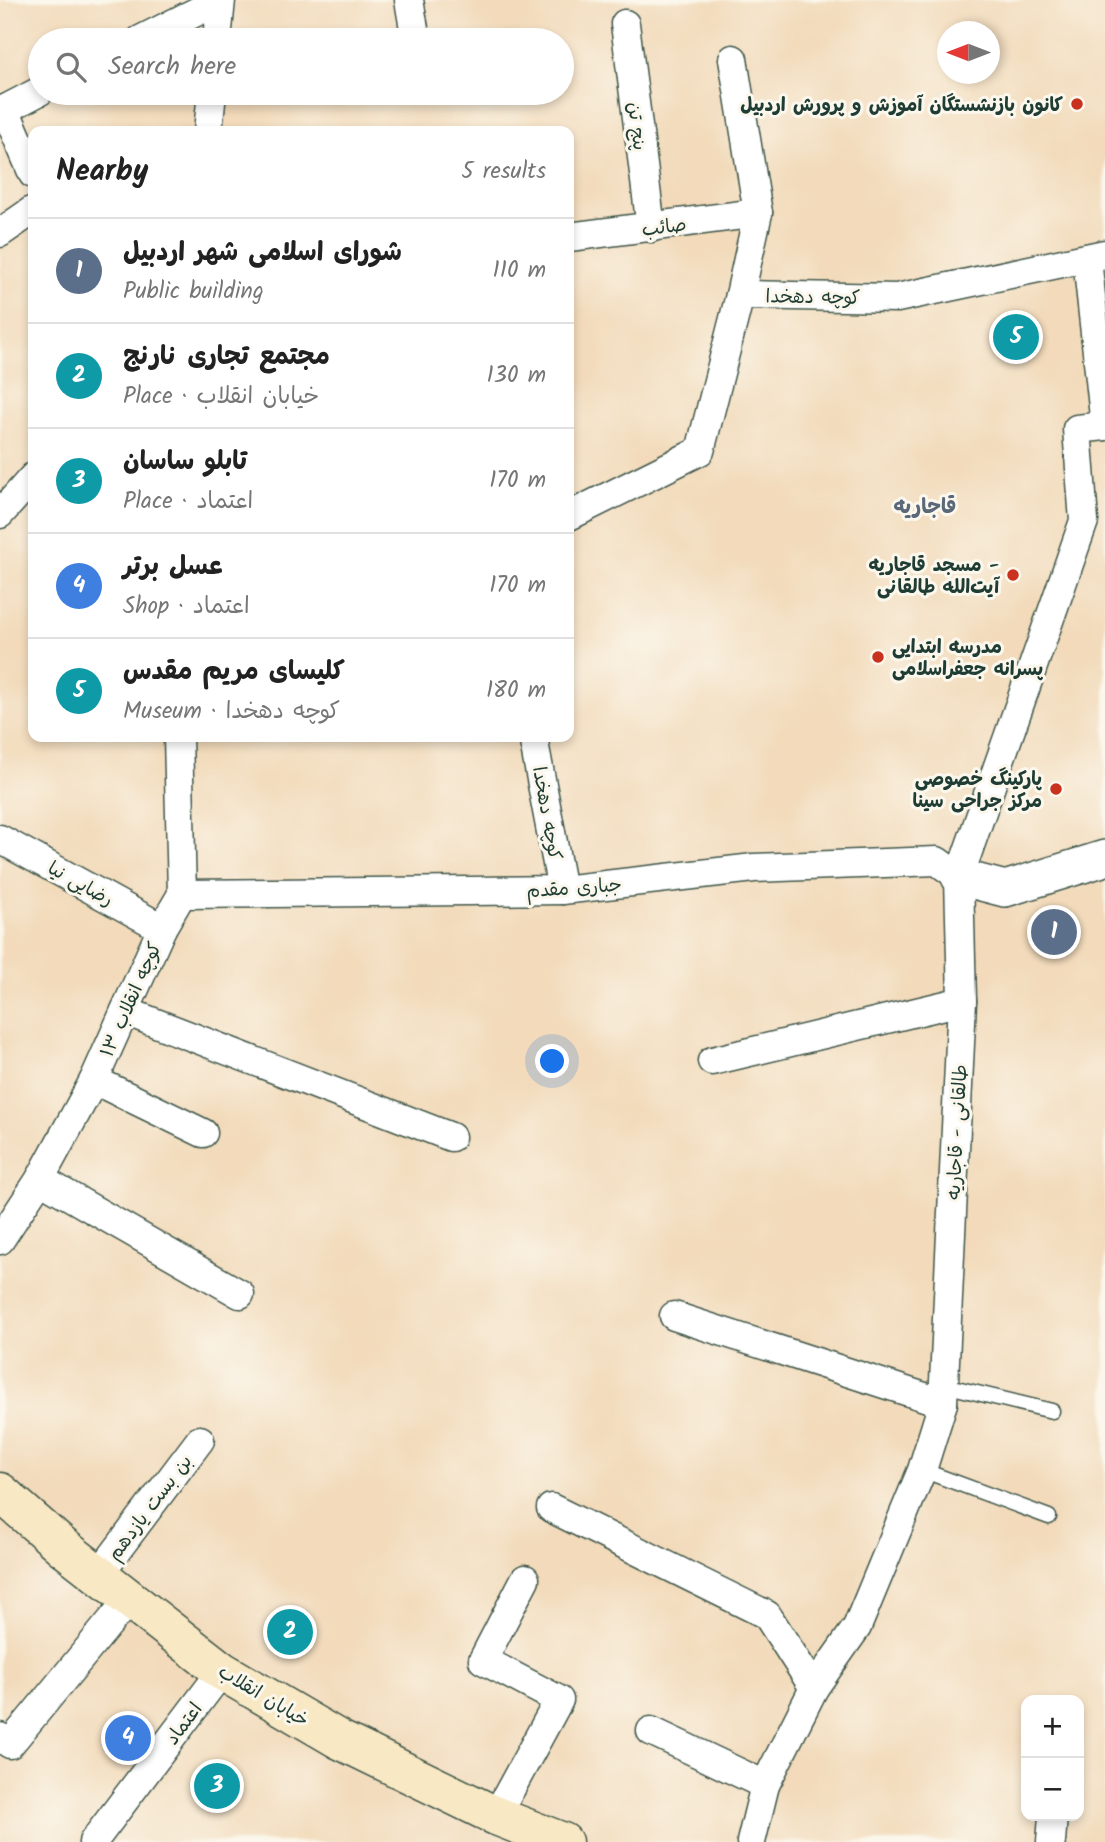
<!DOCTYPE html>
<meta charset="utf-8">
<style>
body{margin:0;font-family:Kalam,"Playpen Sans Arabic",sans-serif;background:#f6f6f6;color:#222}
.controls{position:absolute;right:21px;bottom:21px;display:grid;overflow:hidden;border-radius:14px;box-shadow:0 4px 10px #0003}
.controls button{width:63px;height:63px;display:grid;place-items:center;padding:0;border:0;border-bottom:2px solid #e0e0e0;background:#fff;color:#222;font:35px sans-serif}
.compass{position:absolute;left:937px;top:21px;width:63px;height:63px;border-radius:50%;background:#fff;box-shadow:0 4px 10px #0003;rotate:270deg}
.you{position:absolute;left:553px;top:1062px;width:24px;height:24px;margin:-18px;border:5px solid #fff;border-radius:50%;background:#1a73e8;box-shadow:0 0 0 10px #1a73e833}
.badge{display:grid;place-items:center;width:46px;height:46px;border-radius:50%;background:#c8321e;color:#fff;font-size:23px;font-weight:700}
.pin{position:absolute;translate:-50% -50%;border:4px solid #fff;box-shadow:0 2px 7px #0006}
.list{margin:0;padding:0;list-style:none}
h2{display:flex;justify-content:space-between;align-items:center;height:91px;margin:0;padding:0 28px;font-size:30px}
h2 small{font-size:23px;font-weight:400;color:#767676}
.list li{display:grid;grid-template-columns:46px 1fr auto;gap:21px;align-items:center;box-sizing:border-box;height:105px;padding:0 28px;border-top:2px solid #e0e0e0}
.list b{display:block;font-size:26px;white-space:nowrap}
.list p{margin:0;font-size:23px;white-space:nowrap;color:#767676}
.list em{font-size:23px;font-style:normal;color:#767676}
.icon{flex:none;width:38px;height:38px;fill:none;stroke:currentColor;stroke-width:2;stroke-linecap:round;stroke-linejoin:round}
.map{position:relative;flex:none;width:1105px;height:1842px;overflow:hidden}
.search{position:absolute;background:#fff;box-shadow:0 4px 10px #0003;left:28px;top:28px;width:546px;height:77px;display:flex;align-items:center;gap:18px;box-sizing:border-box;padding:0 24px;border-radius:38px;color:#767676;font-size:26px}
.panel{position:absolute;background:#fff;box-shadow:0 4px 10px #0003;left:28px;top:126px;width:546px;height:616px;border-radius:14px}
.map>svg:first-child{display:block}
</style>
<div class="map">
<svg width="1105" height="1842" viewBox="0 0 1105 1842">
<rect width="100%" height="100%" fill="#fbf7ec"/>
<filter id="ink" filterUnits="userSpaceOnUse"><feTurbulence type="fractalNoise" baseFrequency=".0143" numOctaves="2"/><feDisplacementMap in="SourceGraphic" scale="14" xChannelSelector="R" yChannelSelector="G"/><feConvolveMatrix kernelMatrix="1 2 1 2 8 2 1 2 1" color-interpolation-filters="sRGB"/></filter>
<filter id="wash" filterUnits="userSpaceOnUse"><feTurbulence type="fractalNoise" baseFrequency=".00686" numOctaves="4" result="noise"/><feDisplacementMap in="SourceGraphic" scale="28" xChannelSelector="R" yChannelSelector="G"/><feGaussianBlur stdDeviation="1.57" result="paint"/><feColorMatrix in="noise" values="0 0 0 0 0 0 0 0 0 0 0 0 0 0 0 0 0 1.4 0 .05"/><feComposite in="paint" operator="in"/></filter>
<g filter="url(#wash)">
<rect width="100%" height="100%" fill="#f2daba"/>
</g>
<g filter="url(#ink)">
<g fill="none" stroke-linecap="round" stroke-linejoin="round">
<g stroke="#3f5548" stroke-width="17">
<g id="service">
<path d="M944,1385L1052,1411"/>
<path d="M922,1470L1049,1517"/>
</g>
</g>
<g stroke="#3f5548" stroke-width="31">
<g id="minor">
<path d="M409,0L416,40"/>
<path d="M625,24L651,228"/>
<path d="M140,40L220,0"/>
<path d="M217,40L221,0"/>
<path d="M733,59L758,213L740,295"/>
<path d="M5,109L33,174"/>
<path d="M0,112L40,91"/>
<path d="M208,131L212,93"/>
<path d="M0,233L33,210"/>
<path d="M569,237L758,213"/>
<path d="M1087,259L1105,426"/>
<path d="M0,514L33,477"/>
<path d="M569,516L700,451L740,295L897,298L1105,254"/>
<path d="M533,737L562,890"/>
<path d="M0,839L162,928"/>
<path d="M182,894L562,890L754,868L937,861L959,877"/>
<path d="M125,1011L451,1137"/>
<path d="M712,1061L962,1001"/>
<path d="M94,1080L203,1133"/>
<path d="M40,1179L240,1294"/>
<path d="M0,1240L40,1179L94,1080L162,928L182,894L178,737"/>
<path d="M674,1316L943,1403"/>
<path d="M551,1508L767,1615L814,1688"/>
<path d="M99,1574L200,1440"/>
<path d="M651,1731L765,1785"/>
<path d="M0,1737L10,1744L130,1598"/>
<path d="M496,1816L559,1700L483,1660L525,1579"/>
<path d="M93,1842L222,1671"/>
<path d="M751,1842L765,1785L814,1688L857,1627L922,1470L943,1403L962,1001L959,877L1084,521L1077,429L1105,426"/>
<path d="M1051,1842L1053,1816"/>
</g>
</g>
<g stroke="#3f5548" stroke-width="38">
<path id="tertiary" d="M959,877L1005,889L1105,858"/>
</g>
<g stroke="#3f5548" stroke-width="41">
<path id="secondary" d="M0,1492L63,1547L222,1671L340,1740L496,1816L563,1842"/>
</g>
<use href="#service" stroke="#fff" stroke-width="14"/>
<use href="#minor" stroke="#fff" stroke-width="28"/>
<use href="#tertiary" stroke="#fff" stroke-width="35"/>
<use href="#secondary" stroke="#f8e8c3" stroke-width="38"/>
</g>
</g>
<g fill="#c8321e" stroke="#fbf7ec" stroke-width="2.5">
<circle cx="1077" cy="104" r="7"/>
<circle cx="1013" cy="575" r="7"/>
<circle cx="878" cy="657" r="7"/>
<circle cx="1056" cy="789" r="7"/>
</g>
<g text-anchor="middle" stroke-width="6" stroke-linejoin="round" paint-order="stroke">
<g font-size="19" font-weight="bold" fill="#1f3d34" stroke="#fbf7ec" text-anchor="end">
<text x="1063" y="111">کانون بازنشستگان آموزش و پرورش اردبیل</text>
<text x="999" y="571">مسجد قاجاریه -<tspan x="999" dy="22">آیت‌الله طالقانی</tspan></text>
<text x="892" y="653" text-anchor="start">مدرسه ابتدایی<tspan x="892" dy="22">پسرانه جعفراسلامی</tspan></text>
<text x="1042" y="785">پارکینگ خصوصی<tspan x="1042" dy="22">مرکز جراحی سینا</tspan></text>
</g>
<g font-size="19" fill="#1f3d34" stroke="#fbf7ec">
<text transform="translate(638 126) rotate(83)" y="7">پنج تن</text>
<text transform="translate(664 226) rotate(-7)" y="7">صائب</text>
<text transform="translate(813 296) rotate(1)" y="7">کوچه دهخدا</text>
<text transform="translate(548 813) rotate(80)" y="7">کوچه دهخدا</text>
<text transform="translate(81 883) rotate(29)" y="7">رضایی نیا</text>
<text transform="translate(574 887) rotate(-4)" y="7">جباری مقدم</text>
<text transform="translate(130 999) rotate(-66)" y="7">کوچه انقلاب ۱۳</text>
<text transform="translate(956 1132) rotate(-87)" y="7">طالقانی - قاجاریه</text>
<text transform="translate(149 1507) rotate(-53)" y="7">بن بست یازدهم</text>
<text transform="translate(264 1695) rotate(31)" y="7">خیابان انقلاب</text>
<text transform="translate(183 1723) rotate(-53)" y="7">اعتماد</text>
</g>
<g font-size="21" font-weight="bold" fill="#5a6879" stroke="#fbf7ec">
<text x="925" y="513">قاجاریه</text>
</g>
</g>
</svg>
<div class="controls">
<button>+</button>
<button>−</button>
</div>
<svg class="compass" viewBox="-18 -18 36 36"><path d="M0-13l5 13h-10z" fill="#e53935"/><path d="M0 13l5-13h-10z" fill="#767676"/></svg>
<div class="you"></div>
<div class="pin badge" style="left:1054px;top:932px;background:#5c6f8a">1</div>
<div class="pin badge" style="left:290px;top:1632px;background:#0f9aa8">2</div>
<div class="pin badge" style="left:217px;top:1786px;background:#0f9aa8">3</div>
<div class="pin badge" style="left:128px;top:1738px;background:#3f7fe0">4</div>
<div class="pin badge" style="left:1016px;top:337px;background:#0f9aa8">5</div>
<div class="search"><svg class="icon" aria-label="search" viewBox="0 0 24 24"><circle cx="10" cy="10" r="6"/><path d="M15 15l6 6"/></svg>Search here</div>
<section class="panel">
<h2>Nearby<small>5 results</small></h2>
<ul class="list">
<li><span class="badge" style="background:#5c6f8a">1</span><div><b>شورای اسلامی شهر اردبیل</b><p>Public building</p></div><em>110 m</em></li>
<li><span class="badge" style="background:#0f9aa8">2</span><div><b>مجتمع تجاری نارنج</b><p>Place · خیابان انقلاب</p></div><em>130 m</em></li>
<li><span class="badge" style="background:#0f9aa8">3</span><div><b>تابلو ساسان</b><p>Place · اعتماد</p></div><em>170 m</em></li>
<li><span class="badge" style="background:#3f7fe0">4</span><div><b>عسل برتر</b><p>Shop · اعتماد</p></div><em>170 m</em></li>
<li><span class="badge" style="background:#0f9aa8">5</span><div><b>کلیسای مریم مقدس</b><p>Museum · کوچه دهخدا</p></div><em>180 m</em></li>
</ul>
</section>
</div>
